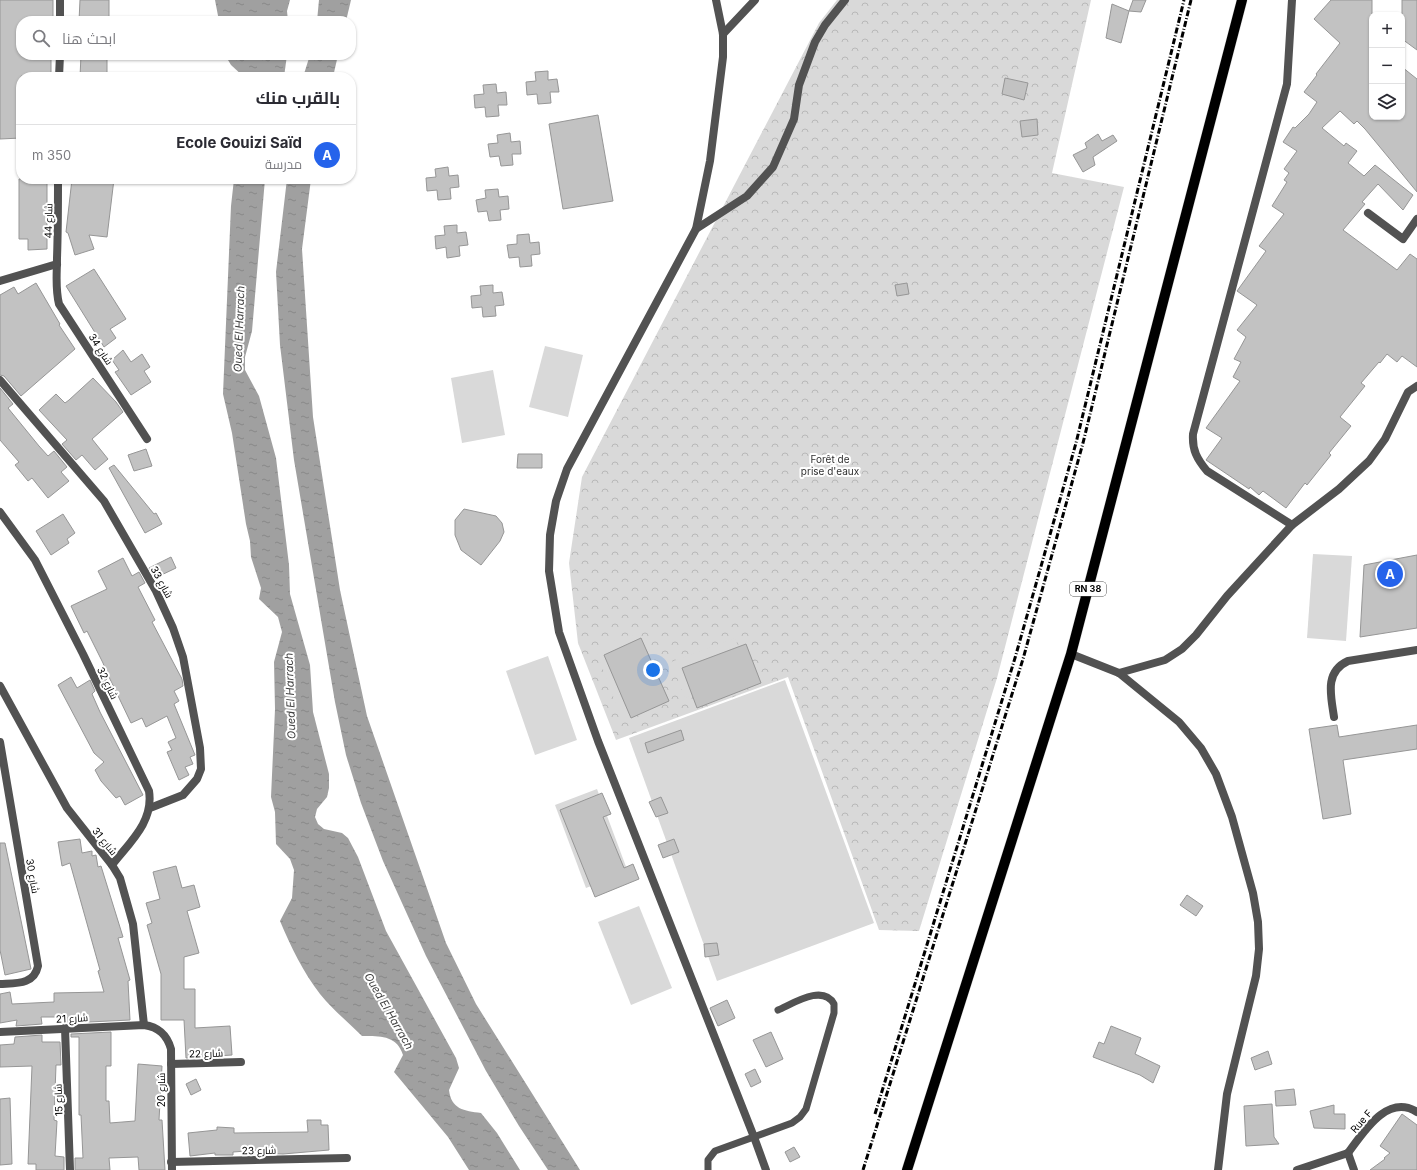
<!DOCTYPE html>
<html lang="ar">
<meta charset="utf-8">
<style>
body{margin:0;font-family:Inter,Cairo,sans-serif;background:#f2f2f3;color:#2b2b33;direction:rtl}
.controls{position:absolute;right:12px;top:12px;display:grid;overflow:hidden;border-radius:8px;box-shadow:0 1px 3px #0004}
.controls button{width:36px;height:36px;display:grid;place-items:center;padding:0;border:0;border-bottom:1px solid #e1e1e2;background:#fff;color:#2b2b33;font:20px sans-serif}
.you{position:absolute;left:653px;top:670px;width:14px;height:14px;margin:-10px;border:3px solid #fff;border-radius:50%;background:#1a73e8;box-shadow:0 0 0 6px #1a73e833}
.badge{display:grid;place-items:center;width:26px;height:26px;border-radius:50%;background:#2563eb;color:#fff;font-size:13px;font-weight:700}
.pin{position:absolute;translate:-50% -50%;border:2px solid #fff;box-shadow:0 1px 4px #0006}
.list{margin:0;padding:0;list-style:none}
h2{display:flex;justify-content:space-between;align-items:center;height:52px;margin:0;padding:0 16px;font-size:17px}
h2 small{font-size:13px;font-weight:400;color:#7c7c81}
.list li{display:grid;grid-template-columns:26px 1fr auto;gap:12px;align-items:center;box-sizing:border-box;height:60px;padding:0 16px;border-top:1px solid #e1e1e2}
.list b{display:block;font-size:15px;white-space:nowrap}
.list p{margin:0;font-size:13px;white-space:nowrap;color:#7c7c81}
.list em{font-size:13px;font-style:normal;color:#7c7c81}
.icon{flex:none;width:22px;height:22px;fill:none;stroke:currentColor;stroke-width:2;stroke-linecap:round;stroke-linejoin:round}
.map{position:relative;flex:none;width:1417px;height:1170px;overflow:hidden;direction:ltr}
.search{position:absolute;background:#fff;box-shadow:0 1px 3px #0004;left:16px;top:16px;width:340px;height:44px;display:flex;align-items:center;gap:10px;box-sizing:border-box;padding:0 14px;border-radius:16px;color:#7c7c81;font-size:15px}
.panel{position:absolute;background:#fff;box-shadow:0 1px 3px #0004;left:16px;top:72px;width:340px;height:112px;border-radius:16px;direction:rtl}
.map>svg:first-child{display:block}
</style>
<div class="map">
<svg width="1417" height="1170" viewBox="0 0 1417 1170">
<defs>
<pattern id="forest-crowns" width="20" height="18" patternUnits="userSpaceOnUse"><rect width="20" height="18" fill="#d9d9d9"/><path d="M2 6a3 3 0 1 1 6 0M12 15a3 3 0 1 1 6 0" fill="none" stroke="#b8b8b8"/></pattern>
<pattern id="water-ripples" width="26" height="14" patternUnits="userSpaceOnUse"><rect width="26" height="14" fill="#a0a0a0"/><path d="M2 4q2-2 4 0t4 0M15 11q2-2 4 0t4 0" fill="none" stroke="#888"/></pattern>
</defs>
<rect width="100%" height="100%" fill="#fff"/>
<path fill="url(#forest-crowns)" d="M837,0H1091L1052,173L1124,187L997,678L919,931L879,930L788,677L616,740L578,643L569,563L582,477L819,23Z"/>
<g fill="#d9d9d9">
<path d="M545,346L583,355L568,417L529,407Z"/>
<path d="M493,370L505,435L462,443L451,378Z"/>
<path d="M1313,554L1352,556L1346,641L1307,638Z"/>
<path d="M632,634L655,698L619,712L595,648Z"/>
<path d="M735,638L749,674L685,698L671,662Z"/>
<path d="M548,656L577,740L535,755L506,671Z"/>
<path d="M785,680L874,923L717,981L629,738Z"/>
<path d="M597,789L628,872L586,888L555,805Z"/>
<path d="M639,906L672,988L631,1005L598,922Z"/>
</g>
<g fill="url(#water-ripples)">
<path d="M215,0H290L287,11L288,21H219Z"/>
<path d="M319,0H351L346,21H317Z"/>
<path d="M225,55H287L284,77H244L231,65Z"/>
<path d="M310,55H338L333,77H303Z"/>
<path d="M234,179H265L252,331L245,357V370L259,396L276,458L289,565L290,594L310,665L313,712L329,774V788L327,797L317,809L315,817L318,824L324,829L342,833L348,838L358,857L386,931L456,1058L459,1068L449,1090C451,1109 464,1111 481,1113L497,1133L520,1170H469L448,1137L394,1072L403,1055C397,1035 379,1036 362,1036C348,1022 332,1009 320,994C303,972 291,947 280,921L292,898L294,870L290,859L276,844L275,812L271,797L275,709L274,662L282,632L278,617L259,599L261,588L251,557L250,541L246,524L232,433L223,394L231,206Z"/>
<path d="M287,179H311L302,249L313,417L340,590L367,716L446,943L476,1004L580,1170H548L519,1126L486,1071L426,956L383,861L361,803L346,755L335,702L294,460L280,345L276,272Z"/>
</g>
<g fill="#c2c2c2" stroke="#969696">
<path d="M0,0H53V21H21V55H51V76H21V138L0,139Z"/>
<path d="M80,0H109V21H79Z"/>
<path d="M1133,0H1146L1141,12L1129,11Z"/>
<path d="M1331,0H1372V117H1402V67L1417,79V192L1365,129L1357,121L1354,124L1340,111L1322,128L1344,146L1346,143L1357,151L1348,163L1364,176L1375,165L1413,195L1403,210L1378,184L1362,202L1365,204L1343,230L1397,270L1410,254L1417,259V367L1402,356L1397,362L1387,354L1380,363L1379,362L1361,383L1365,386L1340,417L1351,426L1329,453L1331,455L1307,485L1305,483L1286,508L1263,491L1259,495L1250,487L1249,489L1206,460L1222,438L1206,428L1240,381L1233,377L1241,362L1234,359L1246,337L1237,330L1257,305L1237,291L1266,251L1259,246L1284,214L1272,206L1287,182L1284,180L1289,173L1284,169L1297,151L1283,142L1293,127L1295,128L1309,114L1317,102L1304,92L1317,75L1316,74L1340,43L1314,19Z"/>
<path d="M1402,0H1417V50L1402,39Z"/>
<path d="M1112,4L1129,11L1121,43L1106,38Z"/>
<path d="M81,55L107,56V77H80Z"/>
<path d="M548,71V80L557,79L559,92H550L551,103L538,104L537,94L527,95L526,82L536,81L535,72Z"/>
<path d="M1005,78L1028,83L1024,100L1002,94Z"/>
<path d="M496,84L497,93L506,92L507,105H498L499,116L486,117L485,107L475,108L474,95L484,94L483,85Z"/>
<path d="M598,115L613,201L563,209L549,124Z"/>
<path d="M1037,119L1038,135L1022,137L1020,121Z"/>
<path d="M510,133L511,142L520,141L521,154H512L513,165L501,166L499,156L490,157L488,144L498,143L497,135Z"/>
<path d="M1098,134L1102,141L1113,135L1117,141L1093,157L1095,165L1083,172L1073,155L1087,148L1085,143Z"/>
<path d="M448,167L449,176L458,175L459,187L450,188L451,199L438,200L437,190L427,191L426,178L436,177L435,169Z"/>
<path d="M19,179H47V249L28,250V239H19Z"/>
<path d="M72,179H114L107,237L89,235L94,249L75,255L68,233L66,232Z"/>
<path d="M498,189L499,197L508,196L509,209L500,210L501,220L489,221L487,211L478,212L476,200L486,198L485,190Z"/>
<path d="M457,225V233L466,232L468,245L459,246L460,256L447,258L446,247L436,249L435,236L445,235L444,226Z"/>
<path d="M529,234L530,243L539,242L540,254L531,255L532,266L520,267L519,257L509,258L507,245L517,244V235Z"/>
<path d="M94,269L126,319L110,329L116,338L104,347L66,286Z"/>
<path d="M36,283L60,324L59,325L75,349L21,396L4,376L0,375V295L14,287L18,294Z"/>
<path d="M907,283L909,294L897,296L895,285Z"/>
<path d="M493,285V293L502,292L504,305L495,306L496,316L483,317L482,307L472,308L471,296L481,295L480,286Z"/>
<path d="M123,350L131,362L142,354L150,367L144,371L151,382L131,395L115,372L119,370L112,360Z"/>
<path d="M93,378L116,402L123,412L92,439L108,459L95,470L82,455L76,460L62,444L67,440L39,410L56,394L65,403L69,400Z"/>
<path d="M0,388L13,404L8,408L39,446L48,456L54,451L67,467L61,472L69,481L48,498L32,478L28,481L15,465L19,462L0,440Z"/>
<path d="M146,449L152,466L134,471L128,455Z"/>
<path d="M518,454H542V468H517Z"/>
<path d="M114,465L154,514L156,513L162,524L145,533L109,468Z"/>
<path d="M464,509L496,516L502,523L504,532L500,541L481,565L461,550L455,535V520Z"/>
<path d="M63,514L75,533L67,539L69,543L51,555L36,531Z"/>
<path d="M1417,555V628L1360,637L1364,565Z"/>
<path d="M171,557L176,568L155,578L149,568Z"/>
<path d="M123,558L132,576L139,572L145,583L138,587L155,620L152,622L182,679L183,686L174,691L179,701L174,704L195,755L190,757L193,764L185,767L189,775L179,780L167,752L172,750L168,742L176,738L167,716L146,727L142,718L131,723L109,677L103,683L99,675L106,671L103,663L87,631L84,633L71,606L107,589L98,571Z"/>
<path d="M641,638L669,701L631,718L604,655Z"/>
<path d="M746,644L761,683L697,708L682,668Z"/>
<path d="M71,677L77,688L90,680L95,691L92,694L100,712L143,795L125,805L120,796L116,798L101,781L95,770L104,762L94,753L58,685Z"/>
<path d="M1337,725L1339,737L1417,725V749L1343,760L1351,814L1323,819L1309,729Z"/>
<path d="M681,730L684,740L648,753L645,743Z"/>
<path d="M602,793L611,814L603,817L624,868L633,864L639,879L595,897L560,810Z"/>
<path d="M661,797L668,813L656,817L649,802Z"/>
<path d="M80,839L82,853L92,851V856L96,855L98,867L101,866L123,937L118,938L130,980L128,981L130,1020L68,1023L67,1017H41L42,1024L16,1026L17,1020L0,1023V994L10,992L12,1004L54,1002V993L104,992L98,971L100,970L70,863L62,866L58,842Z"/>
<path d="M674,839L679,852L663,858L658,845Z"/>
<path d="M0,843H5L31,969L5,975L0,950Z"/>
<path d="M176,866L182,888L194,885L200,907L187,911L199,953L184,957V989H195V1028L230,1026L232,1055L186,1058L184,1020H161V974L147,925L152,923L146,903L160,899L153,872Z"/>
<path d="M1187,895L1203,906L1196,916L1180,905Z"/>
<path d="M717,943L719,955L705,957L704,944Z"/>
<path d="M727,1000L735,1018L718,1026L710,1008Z"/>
<path d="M1111,1026L1141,1038L1135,1054L1160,1066L1153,1083L1140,1075L1093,1057L1099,1042L1104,1044Z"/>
<path d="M111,1032V1066H106V1101H109L110,1123L135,1121L138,1064L162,1066L159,1120H162L165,1170H139L138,1157L109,1158L110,1170H75V1158H83L81,1115H79V1037H71V1034Z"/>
<path d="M771,1032L783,1059L766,1067L753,1040Z"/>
<path d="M42,1035V1042H60L61,1065H56L54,1120L57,1121L55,1156L64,1157V1170H36V1164H28L32,1066L0,1067V1045L14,1044L15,1037Z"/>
<path d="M1268,1051L1272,1064L1255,1070L1251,1058Z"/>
<path d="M755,1069L761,1082L751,1087L745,1074Z"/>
<path d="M196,1079L201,1090L191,1095L186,1084Z"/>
<path d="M1294,1089L1296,1105L1276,1106L1275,1091Z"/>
<path d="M10,1098L12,1164L0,1165V1099Z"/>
<path d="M1272,1104L1274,1137L1279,1144L1246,1146L1244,1106Z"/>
<path d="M1334,1105V1114H1345V1129L1314,1128L1310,1111Z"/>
<path d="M1402,1114L1417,1125V1170H1370L1385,1159L1384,1158L1390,1153L1380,1146Z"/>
<path d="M307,1120H321V1125H328L329,1150L283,1154L260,1153V1150L233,1152V1155H215V1153L190,1156L188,1133L217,1130V1127L234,1128V1133L308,1132Z"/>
<path d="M794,1147L800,1157L790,1162L785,1152Z"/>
</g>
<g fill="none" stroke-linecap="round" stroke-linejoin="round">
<g stroke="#dbdbdb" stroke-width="11">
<path id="primary" d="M907,1170L1071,654L1242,0"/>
</g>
<path stroke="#525252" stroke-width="7" d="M708,1170V1160L715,1151L792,1123L800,1117L806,1109L834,1013V1004C823,984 794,1003 778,1010"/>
<g stroke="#525252" stroke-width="8">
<path d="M716,0L723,34V57L710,161L696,229L567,469L556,501L550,535L549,571L559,632L598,741L754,1137L766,1170"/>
<path d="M1292,0L1287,84L1193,434C1192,450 1197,459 1207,471L1292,525L1339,489L1369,461L1385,439L1408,392L1417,386"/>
<path d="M60,21V0"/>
<path d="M723,34L755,0"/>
<path d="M59,77L60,55"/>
<path d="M58,179C58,205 58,231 57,258C57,274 55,288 59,304L147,439"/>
<path d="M1368,213L1403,239L1417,219"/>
<path d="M696,229L747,196L773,167L794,119L799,85L815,42L825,25L845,0"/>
<path d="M0,281L57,264"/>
<path d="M0,380L104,501L156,591L173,628L183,657L200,748L201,769L197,779L183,795L150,808"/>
<path d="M0,512L35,560L83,654L149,791C154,822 129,843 112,865"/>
<path d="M1071,654L1119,673L1179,722L1201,748L1216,774L1232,817L1253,893L1258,922L1259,949L1256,976L1227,1094L1218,1170"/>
<path d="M1119,673L1165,660L1182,649L1196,635L1227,596L1292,525"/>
<path d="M0,686L67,808L112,865L120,878L133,924L144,1025"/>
<path d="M1334,717C1331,696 1324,672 1348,661L1417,650"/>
<path d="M0,742L38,966C34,985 16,983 0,984"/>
<path d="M65,1028L70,1170"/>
<path d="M0,1032L144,1025C159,1027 167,1035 171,1049L172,1170"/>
<path d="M171,1064L241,1062"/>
<path d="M1348,1153C1363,1133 1387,1093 1417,1112"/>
<path d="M1348,1153L1354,1170"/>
<path d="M171,1162L347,1158"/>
<path d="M1297,1170L1348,1153"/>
</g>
<use href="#primary" stroke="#000" stroke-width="10"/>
<g stroke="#000" stroke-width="3" stroke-dasharray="6 2 1 2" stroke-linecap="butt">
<path d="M875,1114L1015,658L1076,443L1184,0"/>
<path d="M863,1170L1023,659L1083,443L1191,0"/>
</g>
</g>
<g text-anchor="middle" stroke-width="4" stroke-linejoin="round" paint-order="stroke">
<rect fill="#fff" stroke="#4c4c4c" stroke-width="1" x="1070" y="582" width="36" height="14" rx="3"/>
<g font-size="9" font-weight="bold" fill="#000">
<text x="1088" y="592">RN 38</text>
</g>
<g font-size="10" fill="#000" stroke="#fff">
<text transform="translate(48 221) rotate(-89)" y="4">شارع 44</text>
<text transform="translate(101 349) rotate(57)" y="4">شارع 34</text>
<text transform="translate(162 582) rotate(61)" y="4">شارع 33</text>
<text transform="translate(108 683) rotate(64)" y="4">شارع 32</text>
<text transform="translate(105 841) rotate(51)" y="4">شارع 31</text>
<text transform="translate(33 876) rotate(80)" y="4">شارع 30</text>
<text transform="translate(72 1018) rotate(-3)" y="4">شارع 21</text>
<text transform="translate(206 1053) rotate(-2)" y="4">شارع 22</text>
<text transform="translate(161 1090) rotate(-90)" y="4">شارع 20</text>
<text transform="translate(58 1100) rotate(-92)" y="4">شارع 15</text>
<text transform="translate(1361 1121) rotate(-49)" y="4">Rue F</text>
<text transform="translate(259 1150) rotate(-1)" y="4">شارع 23</text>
</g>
<g font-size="10" fill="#303030" stroke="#fff">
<text x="830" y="463">Forêt de<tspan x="830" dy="12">prise d'eaux</tspan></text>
</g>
<g font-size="11" font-style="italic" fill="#414141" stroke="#fff">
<text transform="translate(239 329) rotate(-88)" y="4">Oued El Harrach</text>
<text transform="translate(290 696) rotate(-92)" y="4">Oued El Harrach</text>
<text transform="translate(389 1011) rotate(60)" y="4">Oued El Harrach</text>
</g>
</g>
</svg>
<div class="controls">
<button>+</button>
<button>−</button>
<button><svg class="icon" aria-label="layers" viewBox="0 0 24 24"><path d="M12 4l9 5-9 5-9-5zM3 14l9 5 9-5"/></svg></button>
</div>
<div class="you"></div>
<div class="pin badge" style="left:1390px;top:574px">A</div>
<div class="search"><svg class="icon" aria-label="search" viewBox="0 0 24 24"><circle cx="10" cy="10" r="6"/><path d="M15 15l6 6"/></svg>ابحث هنا</div>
<section class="panel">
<h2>بالقرب منك<small></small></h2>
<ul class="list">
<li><span class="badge">A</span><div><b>Ecole Gouizi Saïd</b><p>مدرسة</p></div><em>350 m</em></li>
</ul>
</section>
</div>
